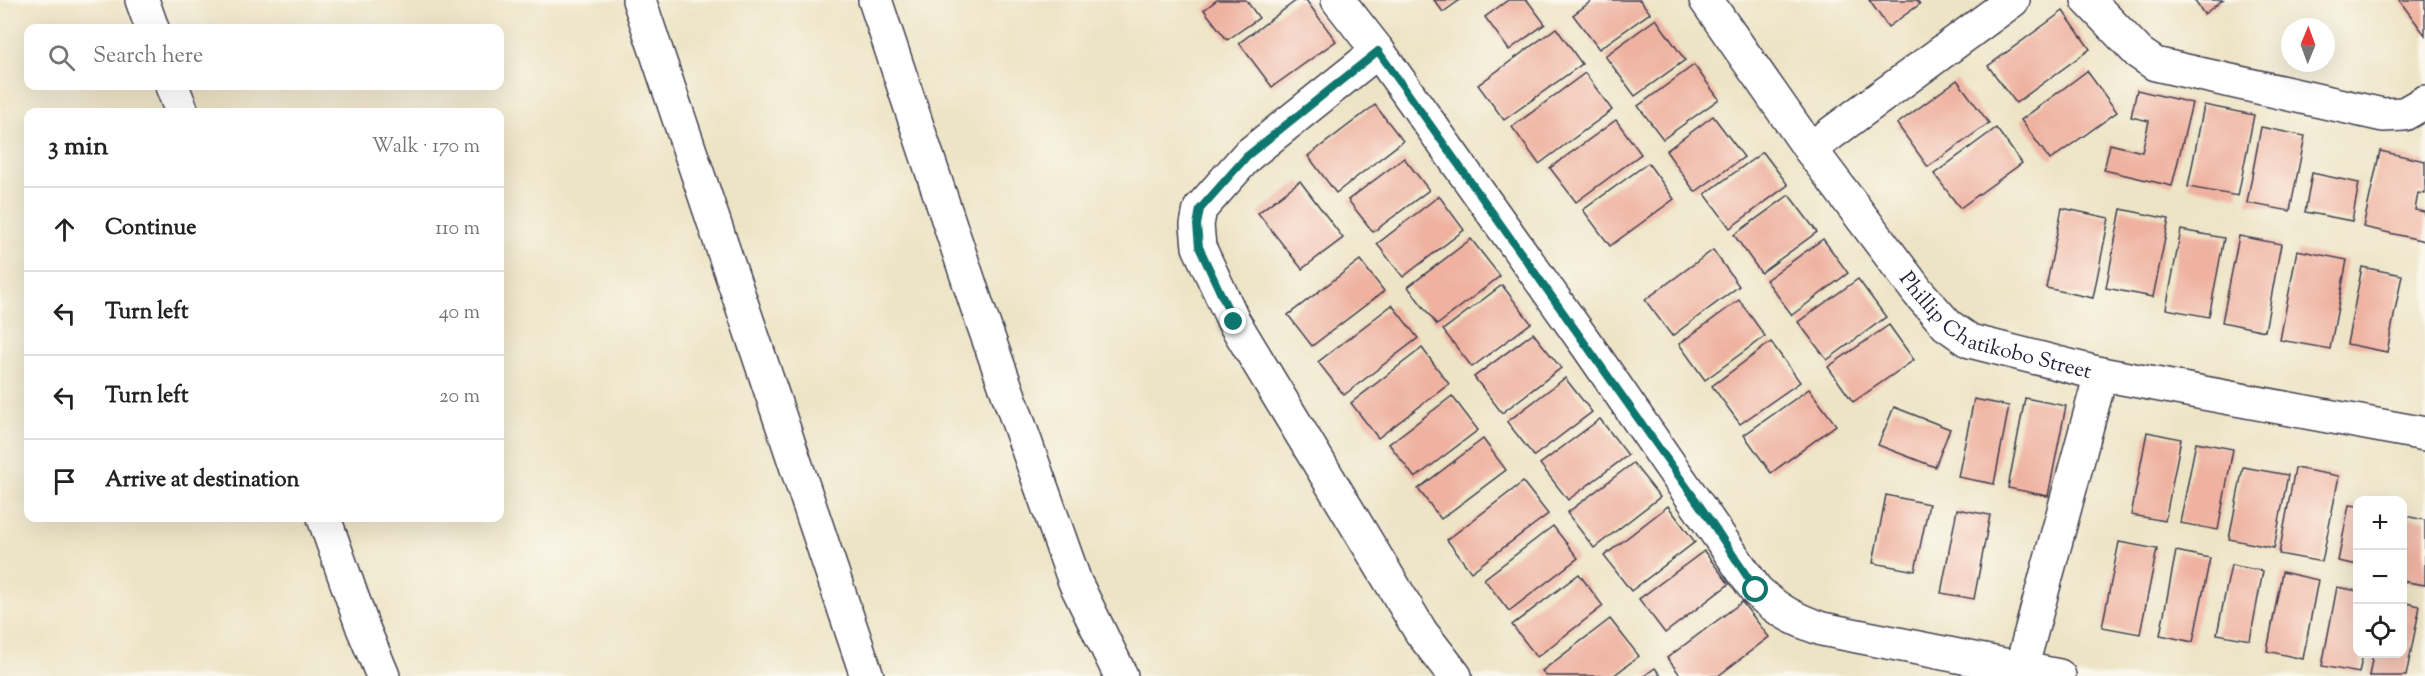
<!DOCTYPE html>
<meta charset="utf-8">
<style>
body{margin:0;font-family:"Sorts Mill Goudy",serif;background:#f6f6f6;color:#222}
.controls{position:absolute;right:18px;bottom:18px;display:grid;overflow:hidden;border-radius:12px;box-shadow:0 6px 24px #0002}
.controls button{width:54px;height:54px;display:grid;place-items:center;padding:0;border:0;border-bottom:2px solid #e0e0e0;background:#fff;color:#222;font:30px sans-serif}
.compass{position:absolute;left:2281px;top:18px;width:54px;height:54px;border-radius:50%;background:#fff;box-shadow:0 6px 24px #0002;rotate:1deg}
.stop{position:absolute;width:18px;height:18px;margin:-14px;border:4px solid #0f766e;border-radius:50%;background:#fff}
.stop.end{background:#0f766e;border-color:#fff;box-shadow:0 2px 6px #0008}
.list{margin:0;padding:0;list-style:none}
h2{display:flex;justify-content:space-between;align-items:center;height:78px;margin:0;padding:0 24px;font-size:26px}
h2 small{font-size:20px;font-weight:400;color:#767676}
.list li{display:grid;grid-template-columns:39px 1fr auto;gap:18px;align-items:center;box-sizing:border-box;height:84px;padding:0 24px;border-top:2px solid #e0e0e0}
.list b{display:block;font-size:22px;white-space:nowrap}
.list em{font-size:20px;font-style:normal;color:#767676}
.icon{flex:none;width:33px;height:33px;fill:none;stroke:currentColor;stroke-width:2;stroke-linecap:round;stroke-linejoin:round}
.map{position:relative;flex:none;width:2425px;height:676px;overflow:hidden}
.search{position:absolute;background:#fff;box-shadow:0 6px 24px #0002;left:24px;top:24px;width:480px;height:66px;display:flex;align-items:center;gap:15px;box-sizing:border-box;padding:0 21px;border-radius:12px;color:#767676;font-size:22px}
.panel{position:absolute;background:#fff;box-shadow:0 6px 24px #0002;left:24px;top:108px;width:480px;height:414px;border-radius:12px}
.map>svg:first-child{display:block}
</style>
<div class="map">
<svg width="2425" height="676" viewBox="0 0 2425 676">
<rect width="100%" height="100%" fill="#fbf7ec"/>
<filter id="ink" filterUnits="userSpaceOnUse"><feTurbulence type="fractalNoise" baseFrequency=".0167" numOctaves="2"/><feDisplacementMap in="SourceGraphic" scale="12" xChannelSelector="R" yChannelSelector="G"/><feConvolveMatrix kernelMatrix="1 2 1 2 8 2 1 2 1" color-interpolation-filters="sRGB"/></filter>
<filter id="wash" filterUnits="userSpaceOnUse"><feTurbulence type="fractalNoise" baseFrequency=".008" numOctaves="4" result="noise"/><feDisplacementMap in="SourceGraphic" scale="24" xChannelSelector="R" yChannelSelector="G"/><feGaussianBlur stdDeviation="1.35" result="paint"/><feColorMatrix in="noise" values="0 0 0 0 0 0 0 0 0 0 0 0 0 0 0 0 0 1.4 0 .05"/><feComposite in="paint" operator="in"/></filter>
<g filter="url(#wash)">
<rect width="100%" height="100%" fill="#ede4c6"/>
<g id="blocks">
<g fill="#efb2a1">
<path d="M1217,0H1246L1259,18L1227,40L1204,10Z"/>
<path d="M1297,0H1306L1336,41L1272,87L1239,43Z"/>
<path d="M1434,0H1460L1443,12Z"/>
<path d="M1508,0H1527L1545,24L1509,50L1485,17Z"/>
<path d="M1593,0H1640L1650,13L1599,49L1573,15Z"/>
<path d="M1869,0H1917L1920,4L1888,27Z"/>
<path d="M2194,0H2223L2204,14Z"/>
<path d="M2399,0H2425V35Z"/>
<path d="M2063,11L2090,49L2016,103L1988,66Z"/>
<path d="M1656,19L1685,60L1635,96L1605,56Z"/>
<path d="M1556,28L1582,64L1504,120L1478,85Z"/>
<path d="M1694,65L1719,99L1663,139L1638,106Z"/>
<path d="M2087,71L2117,112L2050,160L2021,120Z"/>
<path d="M1585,73L1612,110L1539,164L1512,127Z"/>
<path d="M1957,80L1989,123L1928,167L1897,124Z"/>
<path d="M2137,90L2192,103L2172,186L2104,170L2110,144L2142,152L2149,121L2131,117Z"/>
<path d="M1375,105L1403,141L1336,193L1308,156Z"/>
<path d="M2204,105L2254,115L2238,196L2188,187Z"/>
<path d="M1713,116L1744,157L1695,192L1666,151Z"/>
<path d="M1616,120L1641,154L1576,202L1550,168Z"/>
<path d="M2261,127L2305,136L2290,211L2247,203Z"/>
<path d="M1996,128L2022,163L1960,208L1934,174Z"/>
<path d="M2380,151L2425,161V194L2418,193L2415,210L2425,212V241L2363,227Z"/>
<path d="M1763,152L1788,185L1730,228L1705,194Z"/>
<path d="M1404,158L1429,190L1373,232L1348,200Z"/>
<path d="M1648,163L1674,199L1610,246L1583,210Z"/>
<path d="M2312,173L2359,183L2352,221L2305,212Z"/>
<path d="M1300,181L1343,238L1302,269L1258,213Z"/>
<path d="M1789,195L1817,232L1761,273L1734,235Z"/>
<path d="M1439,196L1464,230L1403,277L1377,244Z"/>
<path d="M2062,208L2109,218L2093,298L2046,288Z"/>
<path d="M2121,209L2169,219L2153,297L2106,288Z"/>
<path d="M2181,230L2224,238L2209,317L2166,309Z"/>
<path d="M2239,236L2281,244L2265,331L2222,322Z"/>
<path d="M1471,239L1500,276L1437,325L1408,287Z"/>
<path d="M1823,239L1848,273L1792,315L1766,280Z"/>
<path d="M1713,250L1739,286L1672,336L1645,300Z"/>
<path d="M2297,250L2347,260L2330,349L2280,340Z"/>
<path d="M1360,260L1384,291L1312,346L1288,315Z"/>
<path d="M2362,267L2402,275L2387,352L2347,344Z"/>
<path d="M1858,279L1886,317L1827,360L1798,322Z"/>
<path d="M1502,285L1531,323L1472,367L1443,330Z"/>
<path d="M1739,300L1765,336L1705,380L1679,344Z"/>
<path d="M1392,305L1418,338L1344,395L1318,362Z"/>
<path d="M1889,325L1914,360L1853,402L1828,367Z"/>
<path d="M1533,333L1561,368L1502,413L1474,377Z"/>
<path d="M1771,342L1800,382L1740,424L1712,386Z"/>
<path d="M1422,348L1449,384L1378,438L1351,403Z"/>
<path d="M1565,378L1592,412L1534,456L1507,422Z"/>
<path d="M1809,389L1836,425L1771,473L1744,435Z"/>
<path d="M1452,396L1478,430L1415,478L1389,444Z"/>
<path d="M2025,398L2066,406L2048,496L2008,488Z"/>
<path d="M1974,399L2009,406L1994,484L1958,477Z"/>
<path d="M1894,407L1950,429L1935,467L1878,445Z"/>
<path d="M1600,419L1628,455L1568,500L1540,464Z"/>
<path d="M2147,432L2181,439L2165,521L2131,515Z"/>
<path d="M1483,439L1506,470L1441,519L1418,489Z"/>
<path d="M2196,442L2233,449L2218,530L2180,523Z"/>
<path d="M1633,463L1660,497L1594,548L1567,513Z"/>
<path d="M2243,467L2288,475L2274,548L2229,539Z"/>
<path d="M2295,468L2339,476L2322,562L2279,554Z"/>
<path d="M1523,482L1548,514L1471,572L1447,540Z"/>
<path d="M1886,495L1929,504L1915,571L1873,563Z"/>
<path d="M2349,505L2358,506V565L2338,561Z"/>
<path d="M1668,506L1695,542L1631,591L1604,556Z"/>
<path d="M1957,509L1990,515L1974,599L1941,593Z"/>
<path d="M2405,516L2425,520V585L2402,581V528Z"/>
<path d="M1553,526L1578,558L1509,611L1484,579Z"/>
<path d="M2119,542L2157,549L2140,634L2102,627Z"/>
<path d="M1704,551L1729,584L1665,633L1639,599Z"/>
<path d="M2176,551L2210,558L2193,642L2160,635Z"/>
<path d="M2231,565L2263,571L2250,640L2217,634Z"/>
<path d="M2282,572L2318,580L2303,659L2267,651Z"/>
<path d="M1579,574L1603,606L1537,657L1512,625Z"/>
<path d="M2337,587L2358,591V654H2363L2359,673L2322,666Z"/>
<path d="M1742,602L1769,637L1718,676H1681L1667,658Z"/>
<path d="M2402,602L2420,606L2406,676H2369L2373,654H2402Z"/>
<path d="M1610,619L1639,656L1613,676H1546L1542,671Z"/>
<path d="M1655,668L1661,676H1644Z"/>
</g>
</g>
</g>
<g filter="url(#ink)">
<use href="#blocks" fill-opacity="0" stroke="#403f50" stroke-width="1.5"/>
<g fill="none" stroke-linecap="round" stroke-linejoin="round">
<g stroke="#403f50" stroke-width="36">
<g id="minor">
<path d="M142,0L152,28"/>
<path d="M639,0L867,676"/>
<path d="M875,0L978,309L1075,582L1121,676"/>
<path d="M1338,0L1378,51L1589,348L1756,590C1776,610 1796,620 1822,629L2059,676"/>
<path id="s1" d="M1706,0L1810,149L1918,292L1947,325L1970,341L2101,374L2425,434"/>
<path d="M2088,0L2139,53L2155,64L2383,115L2404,114L2425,102"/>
<path d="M1378,51L1247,156L1200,209L1197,225L1199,247L1234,322L1421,632L1455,676"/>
<path d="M172,86L182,112"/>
<path d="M1810,149L2013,0"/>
<path d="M324,518L363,628L383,676"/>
<path d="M2021,669L2101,374"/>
</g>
</g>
<use href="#minor" stroke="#fff" stroke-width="33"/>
</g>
</g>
<g fill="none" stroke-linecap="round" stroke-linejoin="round" filter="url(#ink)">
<path stroke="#0f766e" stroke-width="8" d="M1234,322L1199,247L1197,225L1200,209L1247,156L1378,51L1712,523L1756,590"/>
</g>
<g text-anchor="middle" stroke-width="5" stroke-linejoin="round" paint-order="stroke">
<g font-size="21" fill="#22223b" stroke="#fbf7ec">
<text dy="7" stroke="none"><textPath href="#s1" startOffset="448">Phillip Chatikobo Street</textPath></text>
</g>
</g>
</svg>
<div class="controls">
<button>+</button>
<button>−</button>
<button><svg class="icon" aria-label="locate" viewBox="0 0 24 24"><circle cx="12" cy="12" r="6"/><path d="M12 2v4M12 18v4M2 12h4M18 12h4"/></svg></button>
</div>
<svg class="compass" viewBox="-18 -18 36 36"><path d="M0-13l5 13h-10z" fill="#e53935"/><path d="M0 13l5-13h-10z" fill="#767676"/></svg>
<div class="stop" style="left:1756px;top:590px"></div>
<div class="stop end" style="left:1234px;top:322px"></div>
<div class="search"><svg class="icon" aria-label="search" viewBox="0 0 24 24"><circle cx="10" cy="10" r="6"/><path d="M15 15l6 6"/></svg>Search here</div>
<section class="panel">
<h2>3 min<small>Walk · 170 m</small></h2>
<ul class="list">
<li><svg class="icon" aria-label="ahead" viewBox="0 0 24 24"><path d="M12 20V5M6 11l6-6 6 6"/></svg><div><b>Continue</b></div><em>110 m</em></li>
<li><svg class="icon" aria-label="left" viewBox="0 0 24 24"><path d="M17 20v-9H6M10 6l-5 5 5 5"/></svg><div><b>Turn left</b></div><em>40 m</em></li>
<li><svg class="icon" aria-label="left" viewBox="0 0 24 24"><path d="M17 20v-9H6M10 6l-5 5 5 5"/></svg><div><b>Turn left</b></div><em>20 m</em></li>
<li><svg class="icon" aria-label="arrive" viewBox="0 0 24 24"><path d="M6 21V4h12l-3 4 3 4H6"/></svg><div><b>Arrive at destination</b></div></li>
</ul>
</section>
</div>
